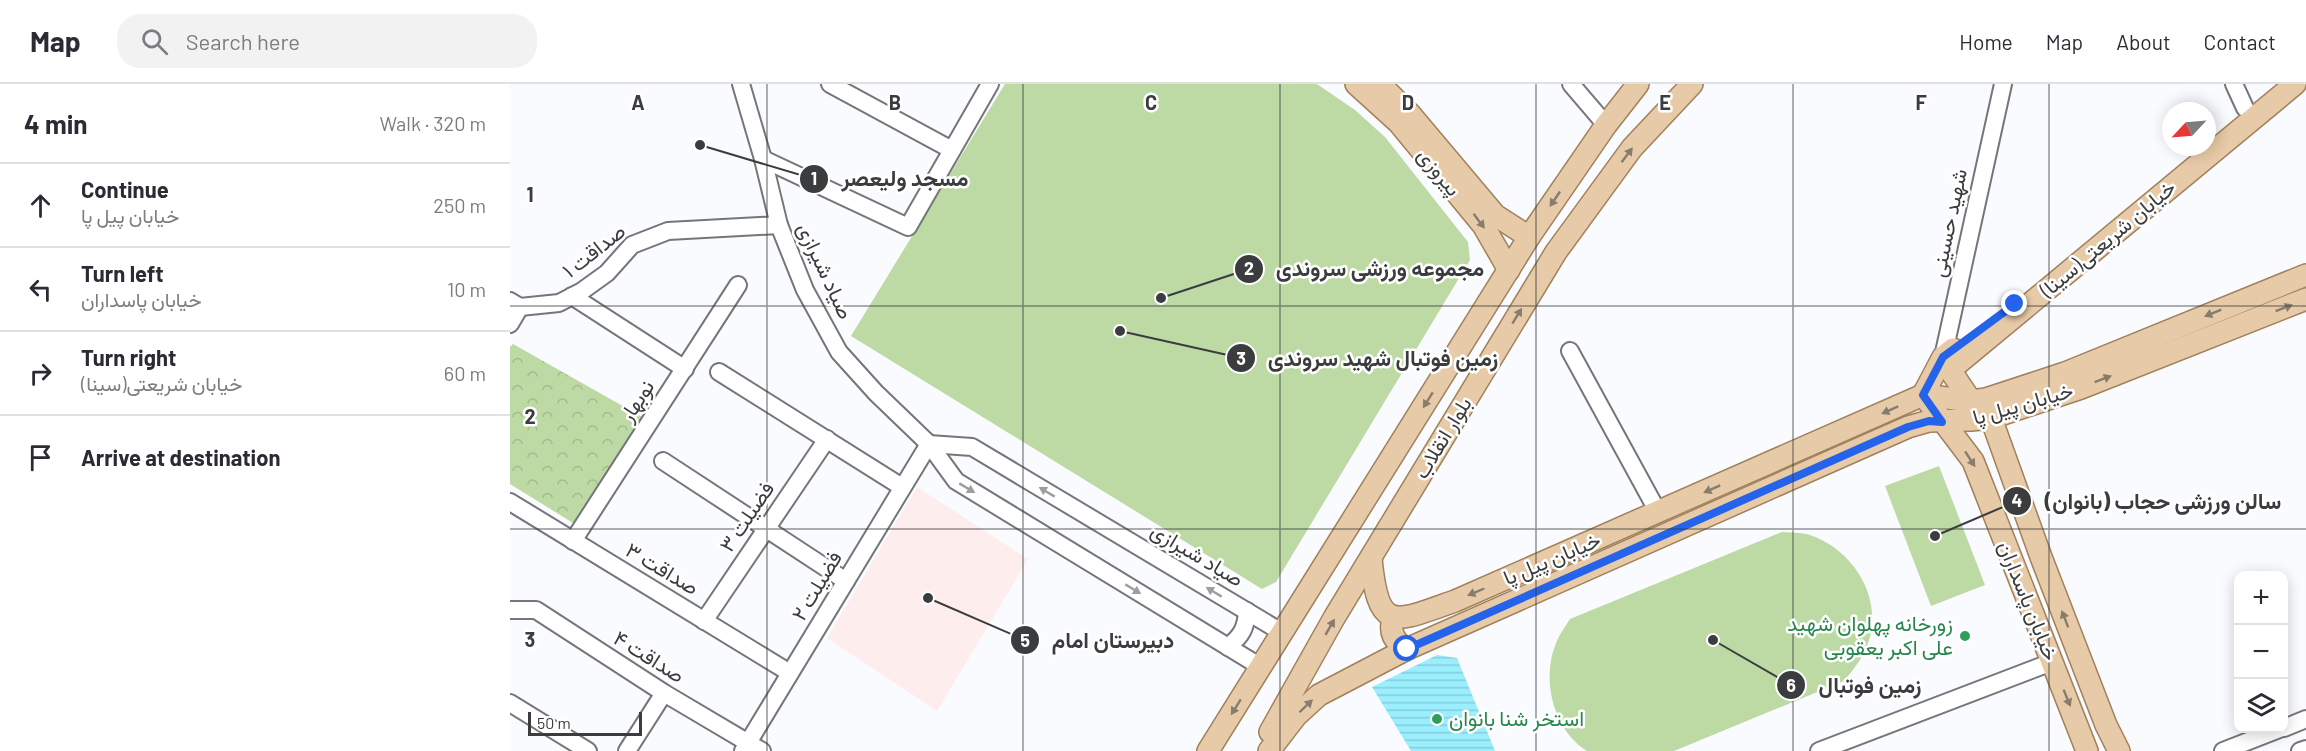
<!DOCTYPE html>
<meta charset="utf-8">
<style>
body{margin:0;font-family:Barlow,Vazirmatn,sans-serif;background:#f2f2f3;color:#2b2b33}
.controls{position:absolute;right:18px;bottom:18px;display:grid;overflow:hidden;border-radius:12px;box-shadow:0 3px 15px #0003}
.controls button{width:54px;height:54px;display:grid;place-items:center;padding:0;border:0;border-bottom:2px solid #e1e1e2;background:#fff;color:#2b2b33;font:30px sans-serif}
.compass{position:absolute;left:1652px;top:18px;width:54px;height:54px;border-radius:50%;background:#fff;box-shadow:0 3px 15px #0003;rotate:244deg}
.scale{position:absolute;left:18px;bottom:15px;width:114px;box-sizing:border-box;padding-left:6px;border:3px solid #3b3c3e;border-top:0;font-size:16px;line-height:21px;white-space:nowrap;color:#3b3c3e;-webkit-text-stroke:4px #fff;paint-order:stroke}
.stop{position:absolute;width:18px;height:18px;margin:-14px;border:4px solid #2563eb;border-radius:50%;background:#fff}
.stop.end{background:#2563eb;border-color:#fff;box-shadow:0 2px 6px #0008}
.list{margin:0;padding:0;list-style:none}
h2{display:flex;justify-content:space-between;align-items:center;height:78px;margin:0;padding:0 24px;font-size:26px}
h2 small{font-size:20px;font-weight:400;color:#7c7c81}
.list li{display:grid;grid-template-columns:39px 1fr auto;gap:18px;align-items:center;box-sizing:border-box;height:84px;padding:0 24px;border-top:2px solid #e1e1e2}
.list b{display:block;font-size:22px;white-space:nowrap}
.list p{margin:0;font-size:20px;white-space:nowrap;color:#7c7c81}
.list em{font-size:20px;font-style:normal;color:#7c7c81}
.icon{flex:none;width:33px;height:33px;fill:none;stroke:currentColor;stroke-width:2;stroke-linecap:round;stroke-linejoin:round}
.map{position:relative;flex:none;width:1796px;height:667px;overflow:hidden}
header{display:flex;align-items:center;gap:36px;box-sizing:border-box;height:84px;padding:0 30px;background:#fff;border-bottom:2px solid #e1e1e2}
header strong{font-size:28px}
nav{display:flex;gap:33px;margin-inline-start:auto;font-size:21px}
.search{width:420px;height:54px;background:#f2f2f3;display:flex;align-items:center;gap:15px;box-sizing:border-box;padding:0 21px;border-radius:24px;color:#7c7c81;font-size:22px}
main{display:flex}
aside{flex:1;background:#fff}
.map>svg:first-child{display:block}
</style>
<header>
<strong>Map</strong>
<div class="search"><svg class="icon" aria-label="search" viewBox="0 0 24 24"><circle cx="10" cy="10" r="6"/><path d="M15 15l6 6"/></svg>Search here</div>
<nav><a>Home</a><a>Map</a><a>About</a><a>Contact</a></nav>
</header>
<main>
<aside>
<h2>4 min<small>Walk · 320 m</small></h2>
<ul class="list">
<li><svg class="icon" aria-label="ahead" viewBox="0 0 24 24"><path d="M12 20V5M6 11l6-6 6 6"/></svg><div><b>Continue</b><p>خیابان پیل پا</p></div><em>250 m</em></li>
<li><svg class="icon" aria-label="left" viewBox="0 0 24 24"><path d="M17 20v-9H6M10 6l-5 5 5 5"/></svg><div><b>Turn left</b><p>خیابان پاسداران</p></div><em>10 m</em></li>
<li><svg class="icon" aria-label="right" viewBox="0 0 24 24"><path d="M7 20v-9h11M14 6l5 5-5 5"/></svg><div><b>Turn right</b><p>خیابان شریعتی(سینا)</p></div><em>60 m</em></li>
<li><svg class="icon" aria-label="arrive" viewBox="0 0 24 24"><path d="M6 21V4h12l-3 4 3 4H6"/></svg><div><b>Arrive at destination</b></div></li>
</ul>
</aside>
<div class="map">
<svg width="1796" height="667" viewBox="0 0 1796 667">
<defs>
<pattern id="park-crowns" width="20" height="18" patternUnits="userSpaceOnUse" patternTransform="scale(1.5)"><rect width="20" height="18" fill="#bdd9a4"/><path d="M2 6a3 3 0 1 1 6 0M12 15a3 3 0 1 1 6 0" fill="none" stroke="#a3bb8e"/></pattern>
<pattern id="water-rules" width="6" height="5" patternUnits="userSpaceOnUse" patternTransform="scale(1.5)"><rect width="6" height="5" fill="#9aeefd"/><path d="M0 2.5h6" fill="none" stroke="#86cdda"/></pattern>
</defs>
<rect width="100%" height="100%" fill="#fafbfe"/>
<path fill="#fdeded" d="M407,403L518,475L427,627L317,554Z"/>
<path fill="url(#park-crowns)" d="M3,260L134,334L63,439L0,400V263Z"/>
<g fill="#bdd9a4">
<path d="M495,0H807L845,26L875,53L958,158L960,176L766,498L752,505L341,252Z"/>
<path d="M1429,382L1475,501L1421,522L1375,402Z"/>
<path d="M1272,448C1281,449 1291,448 1300,451C1341,465 1371,509 1360,553C1355,571 1345,584 1334,597L1164,667H1077C1043,646 1031,595 1046,559C1049,551 1055,543 1060,535Z"/>
</g>
<path fill="url(#water-rules)" d="M927,571L947,574L985,667H901L862,603Z"/>
<g fill="none" stroke-linecap="round" stroke-linejoin="round">
<g stroke="#74767a" stroke-width="20">
<g id="minor">
<path d="M231,0L253,75L269,141L295,206L329,268L366,309L419,360L446,397L751,583"/>
<path d="M320,0L442,66"/>
<path d="M1061,0L1096,41"/>
<path d="M1724,0L1735,24"/>
<path d="M253,75L398,143L480,0"/>
<path d="M62,212L175,285"/>
<path d="M0,217L10,223L49,219L72,207L97,189L122,161L158,147L269,141"/>
<path d="M0,240L10,223"/>
<path d="M1060,267L1148,428"/>
<path d="M1435,277L1433,273L1493,0"/>
<path d="M209,288L392,403"/>
<path d="M419,360L462,363L773,549"/>
<path d="M153,377L336,497"/>
<path d="M0,418L280,589"/>
<path d="M63,457L228,201"/>
<path d="M0,526H26L154,609L252,667"/>
<path d="M194,537L317,355"/>
<path d="M718,563C731,552 736,545 737,527"/>
<path d="M0,619L78,667"/>
<path d="M1774,644L1796,635"/>
<path d="M117,667L154,609"/>
<path d="M233,667L419,360"/>
<path d="M1309,667L1542,578"/>
<path d="M1713,667L1772,644"/>
<path d="M1790,667L1796,665"/>
</g>
</g>
<g stroke="#a0815c" stroke-width="24">
<g id="major">
<path d="M846,0L889,39L973,141L999,186"/>
<path d="M870,0L900,30L985,131L1019,153"/>
<path d="M1443,265L1433,273L1413,311L1463,377L1577,667"/>
<path d="M861,474C868,551 885,538 945,517L1413,311L1461,317L1476,315L1555,289L1796,191"/>
<path d="M883,533C879,548 884,558 897,565"/>
<path d="M760,648L824,534L1046,168L1122,64L1182,0"/>
<path d="M698,667L1019,153L1096,41L1128,0"/>
<path d="M759,667L786,632L809,611L897,565L1398,343L1419,337L1461,336L1481,334L1571,304L1796,215"/>
<path d="M1609,667L1596,641L1531,473L1481,334L1461,317L1440,286L1785,0"/>
</g>
</g>
<use href="#minor" stroke="#fff" stroke-width="16"/>
<use href="#major" stroke="#e7caa7" stroke-width="21"/>
</g>
<defs><path id="oneway-solid" d="M-6-.8H1V-3.2L6.5 0L1 3.2V.8H-6Z" transform="scale(1.5)"/></defs>
<g fill="#887c6d">
<use href="#oneway-solid" transform="translate(1117 71) rotate(-53)"/>
<use href="#oneway-solid" transform="translate(1045 115) rotate(124)"/>
<use href="#oneway-solid" transform="translate(969 137) rotate(53)"/>
<use href="#oneway-solid" transform="translate(1774 224) rotate(-21)"/>
<use href="#oneway-solid" transform="translate(1703 229) rotate(158)"/>
<use href="#oneway-solid" transform="translate(1007 232) rotate(-59)"/>
<use href="#oneway-solid" transform="translate(1593 295) rotate(-21)"/>
<use href="#oneway-solid" transform="translate(918 316) rotate(122)"/>
<use href="#oneway-solid" transform="translate(1380 326) rotate(156)"/>
<use href="#oneway-solid" transform="translate(1460 375) rotate(57)"/>
<use href="#oneway-solid" transform="translate(1202 405) rotate(156)"/>
<use href="#oneway-solid" transform="translate(966 508) rotate(157)"/>
<use href="#oneway-solid" transform="translate(1555 535) rotate(-111)"/>
<use href="#oneway-solid" transform="translate(820 543) rotate(-60)"/>
<use href="#oneway-solid" transform="translate(1557 614) rotate(68)"/>
<use href="#oneway-solid" transform="translate(796 622) rotate(-44)"/>
<use href="#oneway-solid" transform="translate(726 623) rotate(122)"/>
</g>
<g fill="#9d9e9e">
<use href="#oneway-solid" transform="translate(457 404) rotate(31)"/>
<use href="#oneway-solid" transform="translate(537 408) rotate(-149)"/>
<use href="#oneway-solid" transform="translate(623 505) rotate(31)"/>
<use href="#oneway-solid" transform="translate(704 508) rotate(-149)"/>
</g>
<g fill="none" stroke-linecap="round" stroke-linejoin="round">
<path stroke="#2563eb" stroke-width="8" d="M897,565L1398,343L1419,337L1432,338L1413,311L1433,273L1505,220"/>
</g>
<path fill="none" stroke="#3b3c3e" stroke-width="1.5" stroke-opacity="0.55" d="M257,0V667M513,0V667M770,0V667M1026,0V667M1283,0V667M1539,0V667M0,222H1796M0,445H1796"/>
<g fill="#2e9e5b" stroke="#fff" stroke-width="2">
<circle cx="1455" cy="552" r="6"/>
<circle cx="927" cy="635" r="6"/>
</g>
<g text-anchor="middle" stroke-width="5" stroke-linejoin="round" paint-order="stroke">
<g font-size="21" fill="#3b3c3e" stroke="#fff">
<text transform="translate(929 88) rotate(51)" y="7">پیروزی</text>
<text transform="translate(1439 139) rotate(-78)" y="7">شهید حسینی</text>
<text transform="translate(1598 155) rotate(-40)" y="7">خیابان شریعتی(سینا)</text>
<text transform="translate(84 167) rotate(-38)" y="7">صداقت ۱</text>
<text transform="translate(315 187) rotate(65)" y="7">صیاد شیرازی</text>
<text transform="translate(127 317) rotate(-57)" y="7">نوبهار</text>
<text transform="translate(1513 320) rotate(-16)" y="7">خیابان پیل پا</text>
<text transform="translate(933 354) rotate(-59)" y="7">بلوار انقلاب</text>
<text transform="translate(237 433) rotate(-56)" y="7">فضیلت ۳</text>
<text transform="translate(687 471) rotate(31)" y="7">صیاد شیرازی</text>
<text transform="translate(1042 475) rotate(-23)" y="7">خیابان پیل پا</text>
<text transform="translate(152 485) rotate(31)" y="7">صداقت ۳</text>
<text transform="translate(307 502) rotate(-59)" y="7">فضیلت ۲</text>
<text transform="translate(1518 517) rotate(68)" y="7">خیابان پاسداران</text>
<text transform="translate(139 573) rotate(32)" y="7">صداقت ۴</text>
</g>
<g font-size="21" fill="#27864d" stroke="#fff" text-anchor="end">
<text x="1443" y="547">زورخانه پهلوان شهید<tspan x="1443" dy="24">علی اکبر یعقوبی</tspan></text>
<text x="939" y="642" text-anchor="start">استخر شنا بانوان</text>
</g>
</g>
<g font-size="20" text-anchor="middle" font-weight="bold" fill="#3b3c3e" stroke="#fff" stroke-width="5" stroke-linejoin="round" paint-order="stroke">
<text x="128" y="26">A</text>
<text x="385" y="26">B</text>
<text x="641" y="26">C</text>
<text x="898" y="26">D</text>
<text x="1155" y="26">E</text>
<text x="1411" y="26">F</text>
<text x="20" y="118">1</text>
<text x="20" y="340">2</text>
<text x="20" y="563">3</text>
</g>
<path fill="none" stroke="#3b3c3e" stroke-width="2" d="M190 61L304 95M651 214L739 185M610 247L731 274M1425 452L1507 417M418 514L515 556M1203 556L1281 601"/>
<g fill="#3b3c3e" stroke="#fff" stroke-width="2">
<circle cx="190" cy="61" r="6"/>
<circle cx="651" cy="214" r="6"/>
<circle cx="610" cy="247" r="6"/>
<circle cx="1425" cy="452" r="6"/>
<circle cx="418" cy="514" r="6"/>
<circle cx="1203" cy="556" r="6"/>
<circle cx="304" cy="95" r="15"/>
<circle cx="739" cy="185" r="15"/>
<circle cx="731" cy="274" r="15"/>
<circle cx="1507" cy="417" r="15"/>
<circle cx="515" cy="556" r="15"/>
<circle cx="1281" cy="601" r="15"/>
</g>
<g font-size="18" text-anchor="middle" font-weight="bold" fill="#fff">
<text x="304" y="101">1</text>
<text x="739" y="191">2</text>
<text x="731" y="281">3</text>
<text x="1507" y="423">4</text>
<text x="515" y="563">5</text>
<text x="1281" y="608">6</text>
</g>
<g font-size="22" text-anchor="middle" font-weight="bold" fill="#3b3c3e" stroke="#fff" stroke-width="5" stroke-linejoin="round" paint-order="stroke">
<text x="395" y="102">مسجد ولیعصر</text>
<text x="870" y="192">مجموعه ورزشی سروندی</text>
<text x="873" y="282">زمین فوتبال شهید سروندی</text>
<text x="1653" y="425">سالن ورزشی حجاب (بانوان)</text>
<text x="603" y="564">دبیرستان امام</text>
<text x="1360" y="609">زمین فوتبال</text>
</g>
</svg>
<div class="controls">
<button>+</button>
<button>−</button>
<button><svg class="icon" aria-label="layers" viewBox="0 0 24 24"><path d="M12 4l9 5-9 5-9-5zM3 14l9 5 9-5"/></svg></button>
</div>
<svg class="compass" viewBox="-18 -18 36 36"><path d="M0-13l5 13h-10z" fill="#e53935"/><path d="M0 13l5-13h-10z" fill="#7c7c81"/></svg>
<div class="scale">50 m</div>
<div class="stop" style="left:897px;top:565px"></div>
<div class="stop end" style="left:1505px;top:220px"></div>
</div>
</main>
